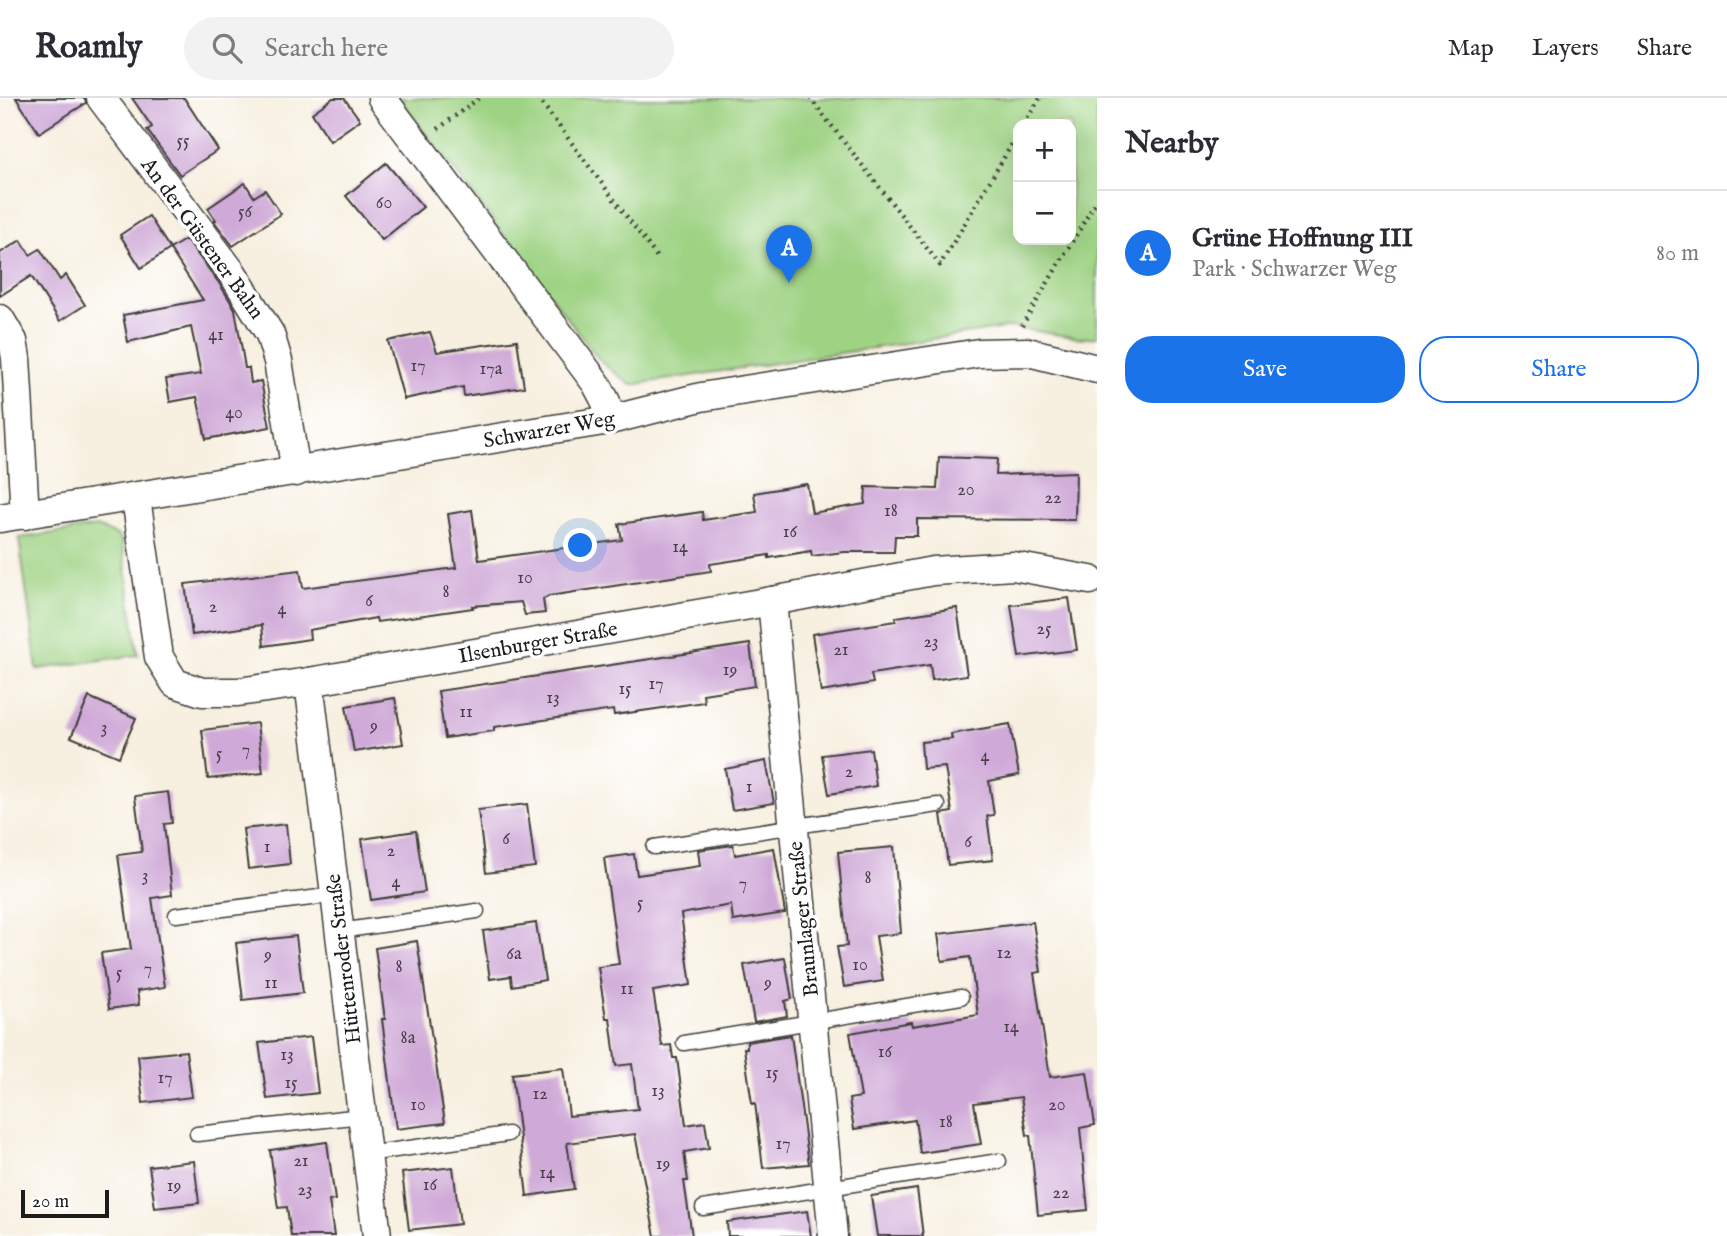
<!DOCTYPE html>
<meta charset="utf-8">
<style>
body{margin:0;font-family:"IM FELL English",serif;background:#f2f2f3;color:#2b2b33}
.controls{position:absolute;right:21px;top:21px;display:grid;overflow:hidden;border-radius:14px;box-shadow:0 7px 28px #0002}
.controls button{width:63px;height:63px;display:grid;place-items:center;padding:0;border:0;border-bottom:2px solid #e1e1e2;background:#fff;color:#2b2b33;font:35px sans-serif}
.scale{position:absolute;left:21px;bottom:18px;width:88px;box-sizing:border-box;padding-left:7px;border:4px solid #1c1c1c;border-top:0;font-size:19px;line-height:24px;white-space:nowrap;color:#1c1c1c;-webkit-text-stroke:5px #fff;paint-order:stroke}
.you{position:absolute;left:581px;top:448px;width:24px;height:24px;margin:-18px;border:5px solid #fff;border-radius:50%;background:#1a73e8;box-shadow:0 0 0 10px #1a73e833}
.badge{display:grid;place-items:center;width:46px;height:46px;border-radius:50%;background:#1a73e8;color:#fff;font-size:23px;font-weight:700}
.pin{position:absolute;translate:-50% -58px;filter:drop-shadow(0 2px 4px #0008)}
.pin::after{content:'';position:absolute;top:37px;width:24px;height:21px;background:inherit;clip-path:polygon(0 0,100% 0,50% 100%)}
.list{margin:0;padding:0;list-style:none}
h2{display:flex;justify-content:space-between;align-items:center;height:91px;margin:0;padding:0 28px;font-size:30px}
h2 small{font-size:23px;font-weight:400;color:#7c7c81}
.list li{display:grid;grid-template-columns:46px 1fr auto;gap:21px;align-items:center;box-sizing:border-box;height:126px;padding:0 28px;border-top:2px solid #e1e1e2}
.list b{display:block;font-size:26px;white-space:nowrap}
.list p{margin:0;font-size:23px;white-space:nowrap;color:#7c7c81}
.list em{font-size:23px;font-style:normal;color:#7c7c81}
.actions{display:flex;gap:14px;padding:21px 28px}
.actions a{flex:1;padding:16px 0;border:2px solid #1a73e8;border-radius:28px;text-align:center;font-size:24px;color:#1a73e8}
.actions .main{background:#1a73e8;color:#fff}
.icon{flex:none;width:38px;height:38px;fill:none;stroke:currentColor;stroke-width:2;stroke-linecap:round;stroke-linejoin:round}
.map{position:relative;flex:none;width:1097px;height:1138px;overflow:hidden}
header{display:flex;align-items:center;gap:42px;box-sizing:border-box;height:98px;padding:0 35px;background:#fff;border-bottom:2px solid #e1e1e2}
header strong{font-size:33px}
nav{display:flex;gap:38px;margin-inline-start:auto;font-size:24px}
.search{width:490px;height:63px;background:#f2f2f3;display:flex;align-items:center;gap:18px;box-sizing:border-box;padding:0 24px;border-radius:38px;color:#7c7c81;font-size:26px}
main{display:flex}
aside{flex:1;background:#fff}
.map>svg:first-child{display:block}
</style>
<header>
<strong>Roamly</strong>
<div class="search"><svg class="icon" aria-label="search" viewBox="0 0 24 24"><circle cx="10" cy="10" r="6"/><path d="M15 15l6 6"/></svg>Search here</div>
<nav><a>Map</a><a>Layers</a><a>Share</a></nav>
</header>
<main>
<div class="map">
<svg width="1097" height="1138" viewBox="0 0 1097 1138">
<rect width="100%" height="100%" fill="#fff"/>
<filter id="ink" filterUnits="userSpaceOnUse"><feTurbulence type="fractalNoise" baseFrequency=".0143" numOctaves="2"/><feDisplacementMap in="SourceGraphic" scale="14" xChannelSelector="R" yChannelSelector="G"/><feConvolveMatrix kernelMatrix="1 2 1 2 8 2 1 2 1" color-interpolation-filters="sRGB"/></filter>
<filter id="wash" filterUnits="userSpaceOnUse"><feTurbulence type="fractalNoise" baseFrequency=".00686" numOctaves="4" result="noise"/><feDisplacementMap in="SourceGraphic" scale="28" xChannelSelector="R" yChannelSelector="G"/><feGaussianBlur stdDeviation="1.57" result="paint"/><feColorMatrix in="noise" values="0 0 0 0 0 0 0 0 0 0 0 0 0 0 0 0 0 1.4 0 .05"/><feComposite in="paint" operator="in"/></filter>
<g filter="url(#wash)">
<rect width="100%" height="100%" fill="#f7efdf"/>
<g fill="#9fd384" stroke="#5e7850" stroke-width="2" fill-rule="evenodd">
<path d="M399,0H1097V239L1079,240L1011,229L631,287L601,264ZM1018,26H1071V142H1018Z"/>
<path d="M96,429L117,437L122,444L138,557L37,571L19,440Z"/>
</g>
<g id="blocks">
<g fill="#cfa9d7">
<path d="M16,0H85L86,5L39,35Z"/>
<path d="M132,0H184L218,52L180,77L147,32L152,29Z"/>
<path d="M333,0H344L360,22L330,43L312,15Z"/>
<path d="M386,65L423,109L382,142L346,98Z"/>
<path d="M245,85L254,99L265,92L281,116L233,148L214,123L216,122L208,110Z"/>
<path d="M149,118L170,151L141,170L120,137Z"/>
<path d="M186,141L219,185L235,211L245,270H249L251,285L261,283L270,329L206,341L197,299L170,304L166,281L201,276L191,229L128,244L123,217L203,202L170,151Z"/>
<path d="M21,142L30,157L40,151L60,182L66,177L85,207L60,223L31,178L0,198V155Z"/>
<path d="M430,234L437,254L517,242L524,289L464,298L463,289L404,301L388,243Z"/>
<path d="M939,359L997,361L996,377L1076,374L1075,422L917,421V438H895L894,454H844L812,458L811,453L769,460V457L710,466L711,473L549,498L543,501L545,515L525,517L521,504L472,508L473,510L377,524L376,520L309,532L310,541L264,548L262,527L192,537L185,486L300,472L303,490L456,470L448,416L472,412L479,462L622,442L619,426L702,414L703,422L757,414L754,395L807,386L812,415L865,406L866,389L937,391Z"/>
<path d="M1069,500L1077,552L1019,559L1011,507Z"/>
<path d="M957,510L967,577L932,582L930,567L871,576L873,585L821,594L812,536L896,523V519Z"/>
<path d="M750,546L755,588L703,596L704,604L614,617L613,612L494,629V633L445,640L438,593Z"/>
<path d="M89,599L136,620L119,659L71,639Z"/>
<path d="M395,600L403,646L354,654L346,608Z"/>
<path d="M257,625L263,675L208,681L202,632Z"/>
<path d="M1010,626L1019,677L989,683L994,717L987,718L993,762L948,767L941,716L952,714L945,669L923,671L921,644L952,641L951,636Z"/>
<path d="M871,651L876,688L829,696L822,657Z"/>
<path d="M766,663L774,705L732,712L725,671Z"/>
<path d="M168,694L172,725L164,726L172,797L152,800L165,889L137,893L139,907L109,911L101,855L131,851L118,757L142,754L135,698Z"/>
<path d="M527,706L535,769L486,775L478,712Z"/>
<path d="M286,726L290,766L248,771L243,731Z"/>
<path d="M416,733L425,794L371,802L362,741Z"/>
<path d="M733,747L735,757L774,750L785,815L733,823L731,807L681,816L691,887L653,893L662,948L671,947L673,960H677L686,1027L705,1024L709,1050L684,1054L688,1083H684L692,1138H655L635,1036L567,1045L574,1091L527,1098L512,976L563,970L569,1018L638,1011L632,966L616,968L610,920H606L598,869L619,866L604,760L634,756L637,777L700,768L698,752Z"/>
<path d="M894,749L901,835L876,838L883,883L844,889L837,849L847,848L838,754Z"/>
<path d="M1033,824L1041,874L1034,875L1050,979L1087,974L1095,1027L1080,1030L1088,1112L1038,1117L1030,1037H1027L1021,999L974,1005L981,1046L920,1055L915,1022L854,1031L849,1001L861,999L850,935L911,924L912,928L978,917L970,859L942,863L938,836Z"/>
<path d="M536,825L545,882L512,888L511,878L490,881L483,833Z"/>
<path d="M296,838L303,895L243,902L236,845Z"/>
<path d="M417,843L445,1025L396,1031L382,921H385L375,850Z"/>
<path d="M785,860L792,901L785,903L787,918L754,924L744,867Z"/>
<path d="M791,937L809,1066L763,1070L755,1005L752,1006L744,950H747V944Z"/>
<path d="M311,939L318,995L267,1001L259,945Z"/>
<path d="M186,953L192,999L143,1005L138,958Z"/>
<path d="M327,1044L335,1102L329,1103L334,1138H291L287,1109L278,1110L270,1052Z"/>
<path d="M194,1063L199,1105L155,1110L149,1068Z"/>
<path d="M453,1069L460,1126L409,1132L402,1075Z"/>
<path d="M917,1091L923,1138H877L871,1098Z"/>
<path d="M807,1113L811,1138H728L727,1124Z"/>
</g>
</g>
</g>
<g filter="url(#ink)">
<use href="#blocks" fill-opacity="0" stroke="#3d3c39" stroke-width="2"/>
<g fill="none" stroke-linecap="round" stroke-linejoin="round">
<g stroke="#3d3c39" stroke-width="17">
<g id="service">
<path d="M654,749L938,707"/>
<path d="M176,817L335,797"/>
<path d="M340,833L477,813"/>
<path d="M684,945L961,899"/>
<path d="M197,1036L362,1018"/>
<path d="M367,1056L508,1036"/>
<path d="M703,1110L999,1063"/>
</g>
</g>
<g stroke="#3d3c39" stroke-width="31">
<g id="minor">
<path d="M101,0L233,176L270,236L278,263L296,374"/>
<path d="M382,0L596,285L606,304L610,322"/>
<path d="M0,221L13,243L16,260L25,417"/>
<path d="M136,400L159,559L175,585L202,594H238L309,584L772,503L933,473L1013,468L1090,482"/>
<path d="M0,420L610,322L701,299L979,255L1028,254L1097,271"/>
<path d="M772,503L833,1138"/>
<path d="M309,584L377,1138"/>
</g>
</g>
<g stroke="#3d3c39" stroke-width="4.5" stroke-dasharray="2 5" stroke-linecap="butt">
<path d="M538,0L657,159"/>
<path d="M810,0L940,167L1018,36"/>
<path d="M1024,26L1040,0"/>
<path d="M438,31L479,0"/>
<path d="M1022,228L1097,102"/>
</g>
<use href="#service" stroke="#fff" stroke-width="14"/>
<use href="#minor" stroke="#fff" stroke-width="28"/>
</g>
</g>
<g text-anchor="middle" stroke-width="7" stroke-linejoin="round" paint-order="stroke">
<g font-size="18" fill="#493f4b">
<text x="183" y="48">55</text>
<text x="384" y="110">60</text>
<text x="245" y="119">56</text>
<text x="216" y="242">41</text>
<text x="418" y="273">17</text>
<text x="491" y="276">17a</text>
<text x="234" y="320">40</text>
<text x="966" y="397">20</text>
<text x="1053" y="405">22</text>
<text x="891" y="418">18</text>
<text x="790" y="439">16</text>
<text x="680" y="454">14</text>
<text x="525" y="485">10</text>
<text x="446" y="499">8</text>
<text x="369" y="508">6</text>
<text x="213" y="514">2</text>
<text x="282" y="516">4</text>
<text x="1044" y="536">25</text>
<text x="931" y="549">23</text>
<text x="841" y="557">21</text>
<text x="730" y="577">19</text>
<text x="656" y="591">17</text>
<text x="625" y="596">15</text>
<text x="553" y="605">13</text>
<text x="466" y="619">11</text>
<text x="374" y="633">9</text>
<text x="104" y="635">3</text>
<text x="246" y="657">7</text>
<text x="219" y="661">5</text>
<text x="985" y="663">4</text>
<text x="849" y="679">2</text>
<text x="749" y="694">1</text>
<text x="506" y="746">6</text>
<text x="968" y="749">6</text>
<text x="267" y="754">1</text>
<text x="391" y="758">2</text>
<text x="145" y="783">3</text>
<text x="868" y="785">8</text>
<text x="396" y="789">4</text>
<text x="743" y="791">7</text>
<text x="640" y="810">5</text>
<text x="1004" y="860">12</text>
<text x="514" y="861">6a</text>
<text x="268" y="862">9</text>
<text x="860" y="872">10</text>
<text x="399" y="874">8</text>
<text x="148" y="876">7</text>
<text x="119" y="880">5</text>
<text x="271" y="890">11</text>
<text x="768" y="890">9</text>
<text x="627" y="896">11</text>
<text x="1011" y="934">14</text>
<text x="408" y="945">8a</text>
<text x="885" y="959">16</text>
<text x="287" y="962">13</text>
<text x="772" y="980">15</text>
<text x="165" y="985">17</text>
<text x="291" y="990">15</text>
<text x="658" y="998">13</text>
<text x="540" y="1001">12</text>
<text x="418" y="1012">10</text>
<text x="1057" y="1012">20</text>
<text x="946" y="1029">18</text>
<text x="783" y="1051">17</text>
<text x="301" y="1068">21</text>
<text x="663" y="1071">19</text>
<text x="547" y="1080">14</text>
<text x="430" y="1092">16</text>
<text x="174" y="1093">19</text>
<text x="305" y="1097">23</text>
<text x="1061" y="1100">22</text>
</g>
<g font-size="21" fill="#1c1c1c" stroke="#fff">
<text transform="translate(203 140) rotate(54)" y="7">An der Güstener Bahn</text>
<text transform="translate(549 331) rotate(-10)" y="7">Schwarzer Weg</text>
<text transform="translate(538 544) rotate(-10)" y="7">Ilsenburger Straße</text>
<text transform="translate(803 821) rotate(-96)" y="7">Braunlager Straße</text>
<text transform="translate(343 861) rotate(-97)" y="7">Hüttenroder Straße</text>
</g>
</g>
</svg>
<div class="controls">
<button>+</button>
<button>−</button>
</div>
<div class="scale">20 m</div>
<div class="you"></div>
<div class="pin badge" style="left:789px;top:185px">A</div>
</div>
<aside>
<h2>Nearby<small></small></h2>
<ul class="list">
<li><span class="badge">A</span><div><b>Grüne Hoffnung III</b><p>Park · Schwarzer Weg</p></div><em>80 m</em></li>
</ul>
<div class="actions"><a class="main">Save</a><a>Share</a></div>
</aside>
</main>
